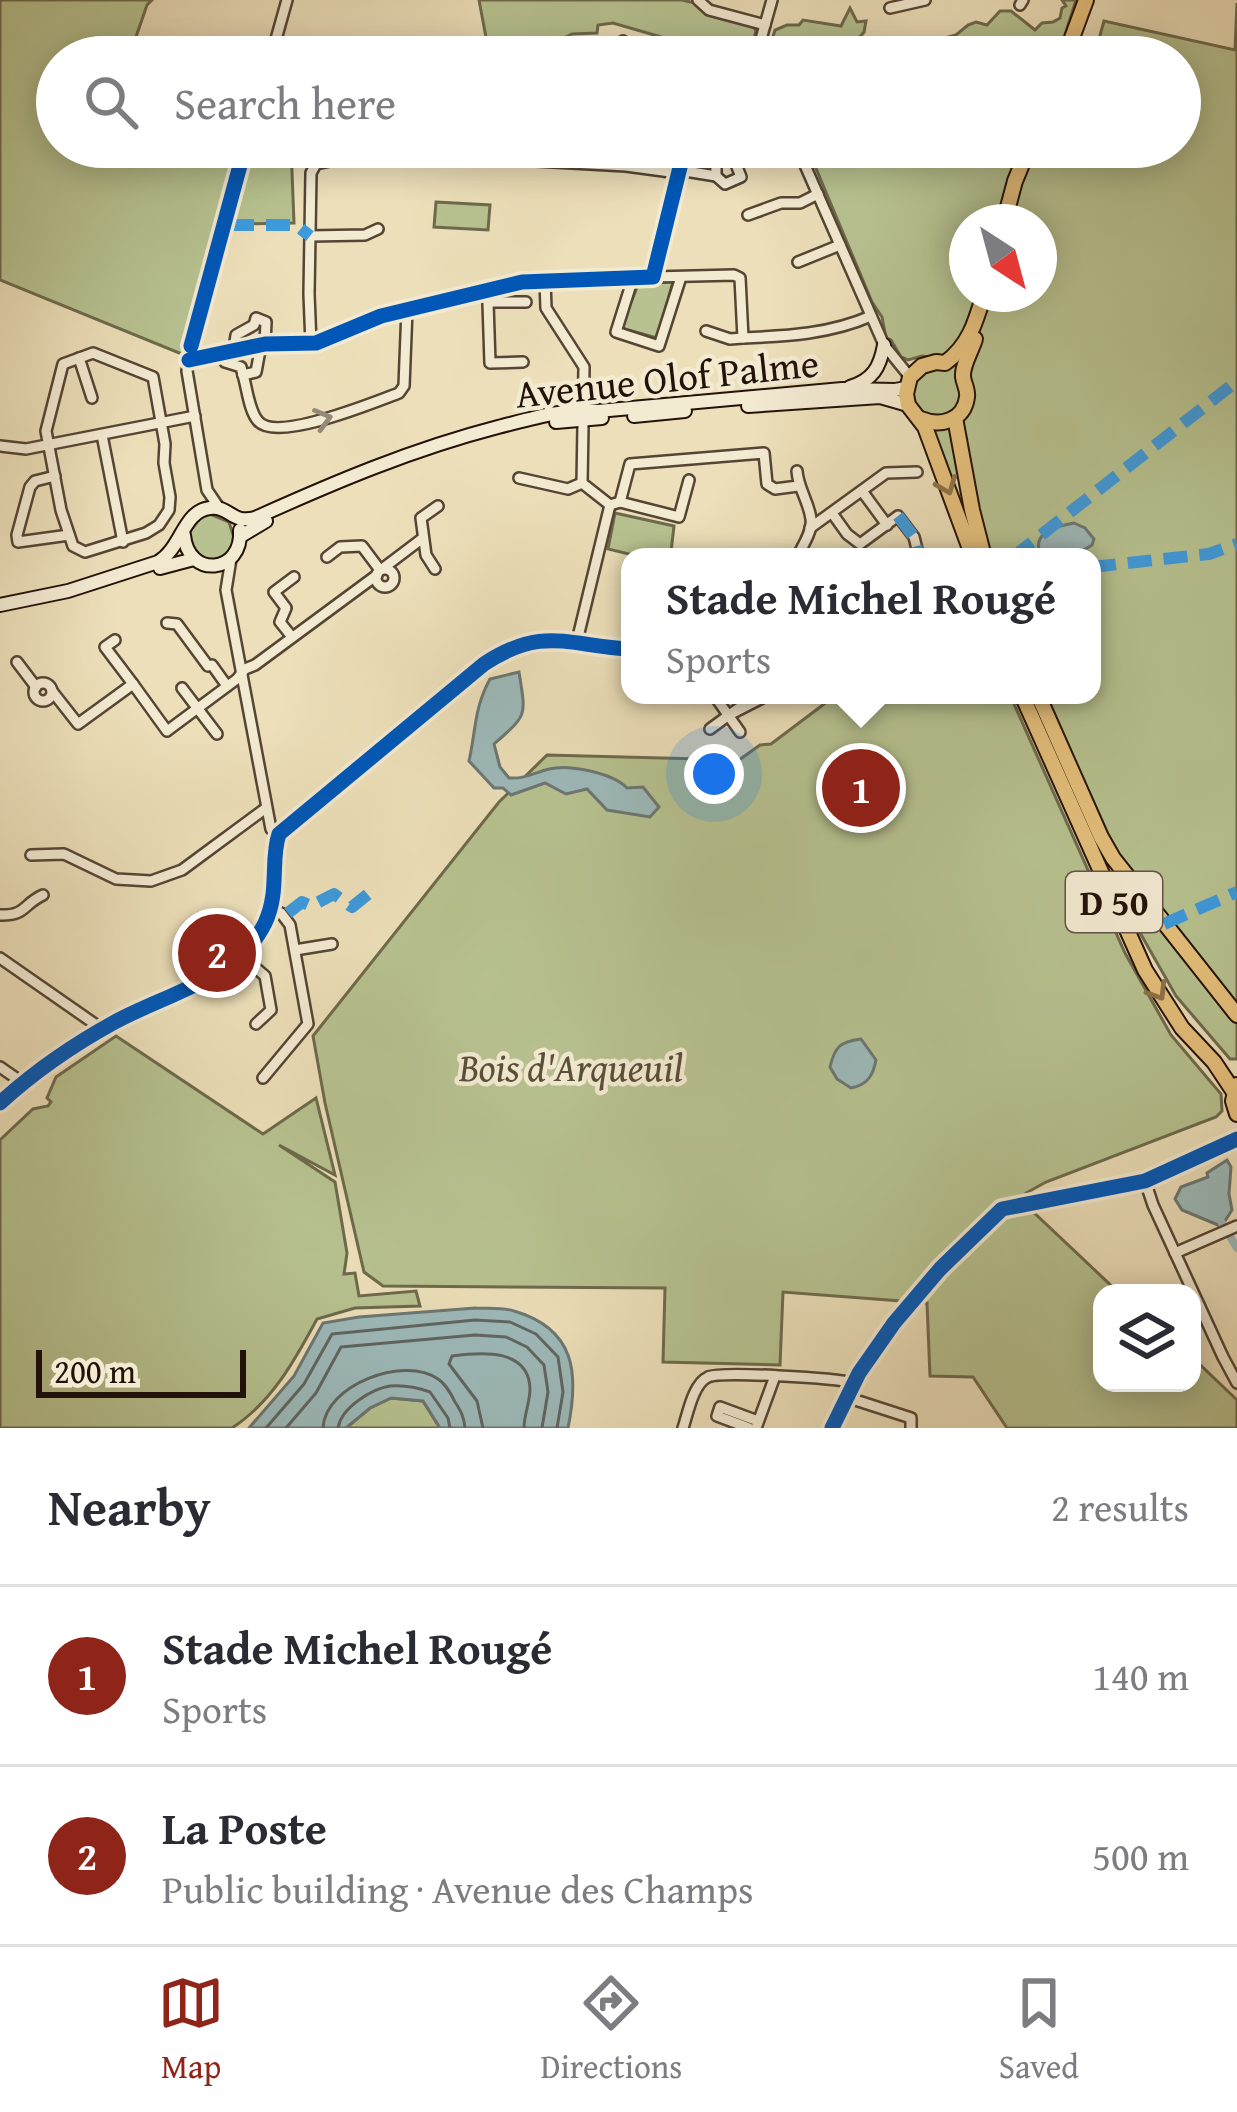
<!DOCTYPE html>
<meta charset="utf-8">
<style>
body{margin:0;font-family:"Gentium Book Plus",serif;background:#f7f7f7;color:#2b2b33}
.controls{position:absolute;right:36px;bottom:36px;display:grid;overflow:hidden;border-radius:24px;box-shadow:0 6px 30px #0003}
.controls button{width:108px;height:108px;display:grid;place-items:center;padding:0;border:0;border-bottom:3px solid #e1e1e2;background:#fff;color:#2b2b33;font:60px sans-serif}
.compass{position:absolute;left:949px;top:204px;width:108px;height:108px;border-radius:50%;background:#fff;box-shadow:0 6px 30px #0003;rotate:144deg}
.scale{position:absolute;left:36px;bottom:30px;width:210px;box-sizing:border-box;padding-left:12px;border:6px solid #231209;border-top:0;font-size:33px;line-height:42px;white-space:nowrap;color:#231209;-webkit-text-stroke:9px #f3ead2;paint-order:stroke}
.you{position:absolute;left:714px;top:774px;width:42px;height:42px;margin:-30px;border:9px solid #fff;border-radius:50%;background:#1a73e8;box-shadow:0 0 0 18px #1a73e833}
.badge{display:grid;place-items:center;width:78px;height:78px;border-radius:50%;background:#8f2418;color:#fff;font-size:39px;font-weight:700}
.pin{position:absolute;translate:-50% -50%;border:6px solid #fff;box-shadow:0 3px 12px #0006}
.popup{position:absolute;left:621px;top:548px;width:480px;height:156px;box-sizing:border-box;display:grid;place-content:center;border-radius:24px;background:#fff;filter:drop-shadow(0 3px 9px #0005);font-size:39px;white-space:nowrap;color:#7c7c81}
.popup b{font-size:45px;color:#2b2b33}
.popup::after{content:'';position:absolute;left:50%;top:100%;margin-left:-24px;border:24px solid transparent;border-top-color:#fff}
.list{margin:0;padding:0;list-style:none}
h2{display:flex;justify-content:space-between;align-items:center;height:156px;margin:0;padding:0 48px;font-size:51px}
h2 small{font-size:39px;font-weight:400;color:#7c7c81}
.list li{display:grid;grid-template-columns:78px 1fr auto;gap:36px;align-items:center;box-sizing:border-box;height:180px;padding:0 48px;border-top:3px solid #e1e1e2}
.list b{display:block;font-size:45px;white-space:nowrap}
.list p{margin:0;font-size:39px;white-space:nowrap;color:#7c7c81}
.list em{font-size:39px;font-style:normal;color:#7c7c81}
.icon{flex:none;width:66px;height:66px;fill:none;stroke:currentColor;stroke-width:2;stroke-linecap:round;stroke-linejoin:round}
.map{position:relative;flex:none;width:1237px;height:1428px;overflow:hidden}
.search{position:absolute;background:#fff;box-shadow:0 6px 30px #0003;left:36px;right:36px;top:36px;height:132px;display:flex;align-items:center;gap:30px;box-sizing:border-box;padding:0 42px;border-radius:66px;color:#7c7c81;font-size:45px}
.sheet{height:516px;background:#fff}
nav{display:flex;justify-content:space-around;align-items:center;box-sizing:border-box;height:168px;border-top:3px solid #e1e1e2;background:#fff;font-size:33px;color:#7c7c81}
nav a{display:grid;justify-items:center;gap:6px}
nav .on{color:#8f2418}
.map>svg:first-child{display:block}
</style>
<div class="map">
<svg width="1237" height="1428" viewBox="0 0 1237 1428">
<rect width="100%" height="100%" fill="#ecdfb9"/>
<filter id="stains"><feTurbulence type="fractalNoise" baseFrequency=".00167" numOctaves="4"/><feColorMatrix values="0 0 0 0 .2 0 0 0 0 .09 0 0 0 0 .02 0 0 0 .5 -.17"/></filter>
<radialGradient id="worn" r=".72"><stop offset=".6" stop-color="#630" stop-opacity="0"/><stop offset="1" stop-color="#630" stop-opacity=".3"/></radialGradient>
<g fill="#b7c290" stroke="#6d6a4c" stroke-width="3" fill-rule="evenodd">
<path d="M0,0H152L147,5L129,57H57V147H240L184,355L0,280Z"/>
<path d="M479,0H682L695,3L705,12L754,27L756,31L749,57H730L613,23L598,25L597,33L572,34L560,40L559,48L564,57H533L535,46L530,44L488,48Z"/>
<path d="M1062,0H1076L1058,57H767L775,30L787,25H799L803,20L841,26L850,8L857,22L866,21L864,32L854,44H872L891,52L956,35L968,25L976,22L987,25L1000,11H1011L1035,30L1042,23L1053,22L1060,18L1062,8L1066,6Z"/>
<path d="M1237,3V1059H1230L1176,996L1139,931L1043,695H1092V557H1072L1084,552L1038,550L1043,557H987L969,475L949,478L946,462L939,457L911,403L912,378L942,358L922,356L908,360L901,357L891,340L886,338L882,317L872,302L807,147H1180V57H1094L1104,21L1235,50ZM967,222H1039V294H967Z"/>
<path d="M253,147H291L294,223L233,224Z"/>
<path d="M436,202L490,205L488,230L434,227Z"/>
<path d="M639,282H673L657,338L621,328Z"/>
<path d="M615,513L674,526L671,552L687,557H641L608,549Z"/>
<path d="M210,514L229,522L235,541L229,555L210,563L187,546L189,526L200,516Z"/>
<path d="M836,695H1010L1125,953L1171,1035L1221,1094L1222,1111L1216,1117L1046,1182L1026,1193L1027,1206L1119,1293H1102V1383H1192V1357L1237,1400V1428H1007L973,1377L930,1376L927,1303L783,1292L780,1365L663,1362L665,1288L383,1286L364,1272L325,1103L313,1036L499,802L547,755L739,760L760,745L771,744Z"/>
<path d="M116,1036L263,1134L316,1098L335,1175L279,1145L335,1182L347,1253L344,1274L355,1273L359,1296L416,1291L420,1306L355,1308L317,1319C295,1360 272,1402 232,1428H0V1140L33,1109L48,1106L51,1102L47,1098L56,1077Z"/>
<path d="M391,1398L423,1401L440,1428H346L370,1408Z"/>
</g>
<g fill="#9dbaba" stroke="#6c7773" stroke-width="3">
<path d="M1074,523L1085,528L1094,539L1092,545L1072,557L1041,555C1030,533 1057,526 1074,523Z"/>
<path d="M519,672C526,717 528,714 494,744L500,767L509,778C525,779 534,773 549,769C569,764 613,773 627,788L643,787L659,807L650,817L607,810L587,789L566,794L545,783L511,795L503,788H494L469,761C476,730 474,708 490,679Z"/>
<path d="M861,1039L876,1060C873,1076 867,1085 851,1088L837,1079L830,1067C835,1046 840,1042 861,1039Z"/>
<path d="M1227,1160L1231,1167L1229,1194L1232,1210L1225,1221L1218,1225L1182,1210L1175,1199L1181,1187L1208,1177L1207,1173Z"/>
<path d="M475,1308C487,1309 502,1307 514,1311C576,1329 579,1374 568,1428H440L423,1401L391,1398L370,1408L346,1428H249L294,1376L323,1323L359,1317Z"/>
</g>
<g fill="none" stroke-linecap="round" stroke-linejoin="round">
<g stroke="#606662" stroke-width="3">
<path d="M266,1428L304,1384L332,1334L475,1320L510,1322L536,1334L558,1357L563,1392L557,1428"/>
<path d="M286,1428L316,1393L341,1347L475,1335L506,1337L527,1347L544,1365L548,1392L542,1428"/>
<path d="M323,1428C325,1385 404,1355 438,1379C446,1384 451,1394 455,1402C461,1411 464,1417 465,1428"/>
<path d="M338,1428C341,1408 371,1389 390,1386C403,1385 419,1388 430,1392L448,1418L450,1428"/>
<path d="M483,1428L477,1401L449,1364L452,1356C481,1352 529,1348 530,1389C530,1402 524,1415 524,1428"/>
</g>
<path stroke="#9dbaba" stroke-width="8" d="M1222,1223L1237,1248"/>
<g stroke="#554535" stroke-width="14">
<g id="minor">
<path d="M698,0L709,10L765,25"/>
<path d="M1020,5L1023,0"/>
<path d="M890,8L925,0"/>
<path d="M623,41L624,57"/>
<path d="M435,49L436,57"/>
<path d="M271,57L287,0"/>
<path d="M756,57L772,0"/>
<path d="M797,147L884,345L910,377"/>
<path d="M732,154L741,177L725,184L716,176V161Z"/>
<path d="M679,170L716,176"/>
<path d="M748,215L781,203H800L818,194"/>
<path d="M310,236L365,235L378,229"/>
<path d="M798,262L840,245"/>
<path d="M653,277L734,275L740,278L743,338C788,336 830,334 871,316"/>
<path d="M633,278L616,332L659,346L681,277"/>
<path d="M545,281L546,308L584,367L582,483L610,505L577,641"/>
<path d="M488,302H526"/>
<path d="M488,303L490,363L523,362"/>
<path d="M706,331L730,339L743,338"/>
<path d="M311,344L309,294L311,173L316,164C356,155 469,135 501,159L626,166L678,173"/>
<path d="M234,350L236,335L254,325L256,318L266,322L265,344"/>
<path d="M93,353L153,377L165,444L164,463L170,497L169,510L159,525L146,533L85,552L73,546L61,510L46,431L63,364Z"/>
<path d="M220,353L225,362L241,367L243,375"/>
<path d="M79,358L92,398"/>
<path d="M189,360L265,344L316,343L381,316L522,282L653,277L685,147"/>
<path d="M243,375C247,388 249,411 258,421C276,443 375,402 399,393L404,386L407,309"/>
<path d="M243,375L256,372L261,345"/>
<path d="M102,435L123,542"/>
<path d="M0,446L26,449L195,416"/>
<path d="M797,471C798,488 809,502 811,519C813,531 802,547 797,557"/>
<path d="M55,476L35,481L30,487L17,535L18,542L69,535"/>
<path d="M519,478L568,489L582,483"/>
<path d="M862,491L887,525"/>
<path d="M620,502L679,517L689,480"/>
<path d="M610,505L620,502L630,464L764,453L767,484L775,489L798,486"/>
<path d="M220,509L207,490L187,371L191,346L245,147"/>
<path d="M832,513L847,534L860,544L898,516L914,537L919,557"/>
<path d="M810,528L886,473L917,472"/>
<path d="M327,557L340,547L362,546L380,570"/>
<path d="M231,559L226,590L271,829L279,834"/>
<circle cx="385" cy="578" r="9"/>
<path d="M382,569L423,538"/>
<path d="M435,569L426,555L421,518L438,506"/>
<path d="M167,623L177,624L208,666L212,665L227,686"/>
<path d="M292,637L280,622L286,608L274,592L294,577"/>
<path d="M115,640L105,647L133,684"/>
<path d="M17,662L36,687"/>
<circle cx="43" cy="692" r="9"/>
<path d="M182,688L217,734"/>
<path d="M52,691L78,724L133,684L167,731L237,679L245,669L255,665L377,575"/>
<path d="M714,695L740,732"/>
<path d="M750,695L742,706L729,715L768,695"/>
<path d="M710,729L729,715"/>
<path d="M31,855L64,854L116,879L151,881L182,870L266,808"/>
<path d="M0,915C26,916 23,904 43,895"/>
<path d="M295,950L332,944"/>
<path d="M242,956L265,976L271,1010L256,1024"/>
<path d="M0,958L102,1029"/>
<path d="M0,1067L23,1083"/>
<path d="M263,1078L308,1024L290,925L281,913"/>
<path d="M0,1103C34,1072 73,1045 113,1023C165,994 237,980 265,923C280,891 270,860 279,834L484,664C543,625 569,646 630,649"/>
<path d="M1145,1181L1153,1205L1223,1357L1237,1383"/>
<path d="M1175,1253L1237,1226"/>
<path d="M846,1397L911,1418V1428"/>
<path d="M683,1428C688,1413 693,1384 708,1377C722,1371 835,1378 854,1383"/>
<path d="M749,1428L717,1416L720,1407L758,1421"/>
<path d="M756,1428L775,1376"/>
<path d="M832,1428L859,1373L894,1323L940,1269L1002,1209L1145,1181L1237,1139"/>
</g>
</g>
<g stroke="#231209" stroke-width="16">
<g id="secondary">
<path d="M850,387C873,380 880,367 884,345"/>
<path d="M748,406L880,397L908,405"/>
<path d="M634,416L685,411"/>
<path d="M556,422L602,418"/>
<path d="M184,535C188,579 243,574 240,530"/>
<path d="M241,536L266,521"/>
<path d="M160,568L194,559"/>
<path d="M0,605L68,591L158,562C182,548 183,511 210,508C231,506 230,524 255,518C335,482 413,449 498,427C530,419 565,408 598,411L842,389L895,390L906,388"/>
</g>
</g>
<g stroke="#231209" stroke-width="18">
<g id="primary">
<path d="M1065,57L1086,0"/>
<path d="M1004,222L1015,181L1029,147"/>
<path d="M955,418L972,510L984,557"/>
<path d="M921,419C940,427 964,421 967,397C968,390 964,384 963,377C962,365 972,350 975,339"/>
<path d="M973,557L925,427L908,405L906,394L910,377L922,366L936,362L945,363C969,346 976,321 984,294"/>
<path d="M1022,695L1145,970L1182,1028L1214,1062L1234,1092"/>
<path d="M1038,695L1101,837L1113,858L1237,1015"/>
<path d="M1237,1085L1233,1101L1237,1114"/>
</g>
</g>
<use href="#minor" stroke="#f3ead2" stroke-width="9"/>
<use href="#secondary" stroke="#f3ead2" stroke-width="12"/>
<use href="#primary" stroke="#e6c07c" stroke-width="14"/>
<g stroke="#3c9add" stroke-width="12" stroke-dasharray="24 12" stroke-linecap="butt">
<path d="M230,225H296L310,236"/>
<path d="M898,516L914,537L919,557"/>
<path d="M1013,557L1237,381"/>
<path d="M1092,567L1209,554L1237,544"/>
<path d="M288,913L302,902L311,906L334,894L352,907L373,890"/>
<path d="M1164,924L1237,892"/>
</g>
<g stroke="#f3ead2" stroke-width="22">
<g id="cycleway">
<path d="M191,346L245,147"/>
<path d="M189,360L265,344L316,343L381,316L522,282L653,277L685,147"/>
<path d="M0,1103C34,1072 73,1045 113,1023C165,994 237,980 265,923C280,891 270,860 279,834L484,664C543,625 569,646 630,649"/>
<path d="M832,1428L859,1373L894,1323L940,1269L1002,1209L1145,1181L1237,1139"/>
</g>
</g>
<use href="#cycleway" stroke="#0057b8" stroke-width="15"/>
</g>
<defs><path id="oneway-chevron" d="M-2-3.5L2.5 0L-2 3.5" fill="none" stroke-width="1.6" stroke-linecap="round" stroke-linejoin="round" transform="scale(3)"/></defs>
<use stroke="#958978" href="#oneway-chevron" transform="translate(323 419) rotate(-15)"/>
<g stroke="#8e7248">
<use href="#oneway-chevron" transform="translate(947 486) rotate(68)"/>
<use href="#oneway-chevron" transform="translate(1158 992) rotate(58)"/>
</g>
<g text-anchor="middle" stroke-width="9" stroke-linejoin="round" paint-order="stroke">
<rect fill="#f3ead2" stroke="#615345" stroke-width="3" x="1066" y="872" width="96" height="60" rx="9"/>
<g font-size="36" font-weight="bold" fill="#231209">
<text x="1114" y="915">D 50</text>
</g>
<g font-size="39" fill="#231209" stroke="#f3ead2">
<text transform="translate(667 378) rotate(-6)" y="14">Avenue Olof Palme</text>
</g>
<g font-size="39" font-style="italic" fill="#575038" stroke="#f3ead2">
<text x="571" y="1081">Bois d'Arqueuil</text>
</g>
</g>
<rect width="100%" height="100%" filter="url(#stains)"/>
<rect width="100%" height="100%" fill="url(#worn)"/>
</svg>
<div class="controls">
<button><svg class="icon" aria-label="layers" viewBox="0 0 24 24"><path d="M12 4l9 5-9 5-9-5zM3 14l9 5 9-5"/></svg></button>
</div>
<svg class="compass" viewBox="-18 -18 36 36"><path d="M0-13l5 13h-10z" fill="#e53935"/><path d="M0 13l5-13h-10z" fill="#7c7c81"/></svg>
<div class="scale">200 m</div>
<div class="you"></div>
<div class="pin badge" style="left:861px;top:788px">1</div>
<div class="popup"><b>Stade Michel Rougé</b>Sports</div>
<div class="pin badge" style="left:217px;top:953px">2</div>
<div class="search"><svg class="icon" aria-label="search" viewBox="0 0 24 24"><circle cx="10" cy="10" r="6"/><path d="M15 15l6 6"/></svg>Search here</div>
</div>
<section class="sheet">
<h2>Nearby<small>2 results</small></h2>
<ul class="list">
<li><span class="badge">1</span><div><b>Stade Michel Rougé</b><p>Sports</p></div><em>140 m</em></li>
<li><span class="badge">2</span><div><b>La Poste</b><p>Public building · Avenue des Champs</p></div><em>500 m</em></li>
</ul>
</section>
<nav>
<a class="on"><svg class="icon" aria-label="map" viewBox="0 0 24 24"><path d="M3 6l6-2 6 2 6-2v14l-6 2-6-2-6 2zM9 4v14M15 6v14"/></svg>Map</a>
<a><svg class="icon" aria-label="directions" viewBox="0 0 24 24"><path d="M12 3l9 9-9 9-9-9zM9 14v-3h6M13 9l2 2-2 2"/></svg>Directions</a>
<a><svg class="icon" aria-label="saved" viewBox="0 0 24 24"><path d="M7 4h10v16l-5-4-5 4z"/></svg>Saved</a>
</nav>
